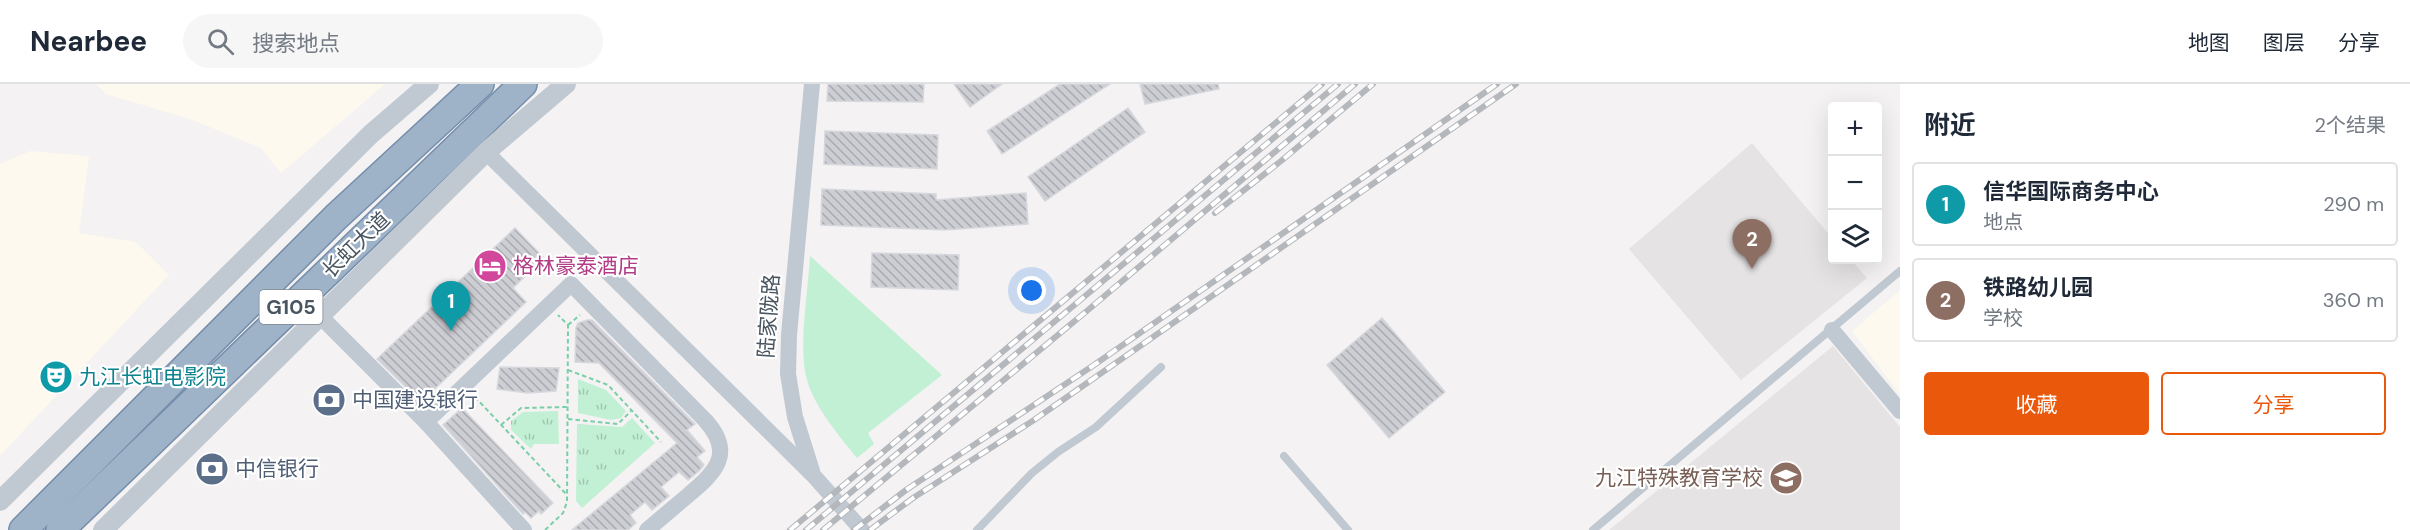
<!DOCTYPE html>
<html lang="zh">
<meta charset="utf-8">
<style>
body{margin:0;font-family:"DM Sans","Noto Sans SC",sans-serif;background:#f6f6f7;color:#1f2937}
.controls{position:absolute;right:18px;top:18px;display:grid;overflow:hidden;border-radius:6px;box-shadow:0 6px 24px #0002}
.controls button{width:54px;height:54px;display:grid;place-items:center;padding:0;border:0;border-bottom:2px solid #e0e1e3;background:#fff;color:#1f2937;font:30px sans-serif}
.you{position:absolute;left:1032px;top:207px;width:21px;height:21px;margin:-15px;border:4px solid #fff;border-radius:50%;background:#1a73e8;box-shadow:0 0 0 9px #1a73e833}
.badge{display:grid;place-items:center;width:39px;height:39px;border-radius:50%;background:#ea580c;color:#fff;font-size:20px;font-weight:700}
.pin{position:absolute;translate:-50% -50px;filter:drop-shadow(0 2px 3px #0008)}
.pin::after{content:'';position:absolute;top:32px;width:21px;height:18px;background:inherit;clip-path:polygon(0 0,100% 0,50% 100%)}
.list{margin:0;padding:0;list-style:none}
h2{display:flex;justify-content:space-between;align-items:center;height:78px;margin:0;padding:0 24px;font-size:26px}
h2 small{font-size:20px;font-weight:400;color:#747a83}
.list li{display:grid;grid-template-columns:39px 1fr auto;gap:18px;align-items:center;box-sizing:border-box;height:84px;margin:0 12px 12px;padding:0 12px;border:2px solid #e0e1e3;border-radius:6px}
.list b{display:block;font-size:22px;white-space:nowrap}
.list p{margin:0;font-size:20px;white-space:nowrap;color:#747a83}
.list em{font-size:20px;font-style:normal;color:#747a83}
.actions{display:flex;gap:12px;padding:18px 24px}
.actions a{flex:1;padding:14px 0;border:2px solid #ea580c;border-radius:6px;text-align:center;font-size:21px;color:#ea580c}
.actions .main{background:#ea580c;color:#fff}
.icon{flex:none;width:33px;height:33px;fill:none;stroke:currentColor;stroke-width:2;stroke-linecap:round;stroke-linejoin:round}
.map{position:relative;flex:none;width:1900px;height:446px;overflow:hidden}
header{display:flex;align-items:center;gap:36px;box-sizing:border-box;height:84px;padding:0 30px;background:#fff;border-bottom:2px solid #e0e1e3}
header strong{font-size:28px}
nav{display:flex;gap:33px;margin-inline-start:auto;font-size:21px}
.search{width:420px;height:54px;background:#f6f6f7;display:flex;align-items:center;gap:15px;box-sizing:border-box;padding:0 21px;border-radius:33px;color:#747a83;font-size:22px}
main{display:flex}
aside{flex:1;background:#fff}
.map>svg:first-child{display:block}
</style>
<header>
<strong>Nearbee</strong>
<div class="search"><svg class="icon" aria-label="search" viewBox="0 0 24 24"><circle cx="10" cy="10" r="6"/><path d="M15 15l6 6"/></svg>搜索地点</div>
<nav><a>地图</a><a>图层</a><a>分享</a></nav>
</header>
<main>
<div class="map">
<svg width="1900" height="446" viewBox="0 0 1900 446">
<defs>
<pattern id="grass-tufts" width="24" height="20" patternUnits="userSpaceOnUse" patternTransform="scale(1.5)"><rect width="24" height="20" fill="#c2f0d5"/><path d="M3 7l-1-3M5 7V3M7 7l1-3M15 17l-1-3M17 17v-4M19 17l1-3" fill="none" stroke="#a0c5b0"/></pattern>
<pattern id="building-back-hatch" width="6" height="6" patternUnits="userSpaceOnUse" patternTransform="scale(1.5)"><rect width="6" height="6" fill="#ccced4"/><path d="M-1 5l2 2M0 0l6 6M5-1l2 2" fill="none" stroke="#a8aaaf"/></pattern>
</defs>
<rect width="100%" height="100%" fill="#f4f2f2"/>
<g fill="#fdf9ee">
<path d="M96,0H385L281,89L261,64L190,35L106,10Z"/>
<path d="M30,67L89,72L79,149L136,158L169,191L0,372V80Z"/>
<path d="M1900,206V311L1852,247Z"/>
</g>
<g fill="#e5e3e4">
<path d="M1752,59L1832,154V176H1851L1867,194L1741,296L1629,165Z"/>
<path d="M1833,262L1900,343V446H1609Z"/>
</g>
<g fill="url(#grass-tufts)">
<path d="M578,295L606,306L626,327L621,334L611,336L578,329Z"/>
<path d="M558,327L559,360H534L531,365L511,346V337L523,328Z"/>
<path d="M632,334L655,359L582,424L576,417L577,340L622,343Z"/>
</g>
<path fill="#c2f0d5" d="M810,172L942,291L868,349L874,360L857,374C839,352 812,320 806,292C799,258 808,207 810,172Z"/>
<g fill="url(#building-back-hatch)" stroke="#d6d8dd" stroke-width="1.5">
<path d="M828,0H924L923,18L827,17Z"/>
<path d="M954,0H1002L970,23Z"/>
<path d="M1060,0H1110L1002,70L987,47Z"/>
<path d="M1140,0H1218L1219,5L1145,20Z"/>
<path d="M1128,24L1145,48L1045,117L1028,93Z"/>
<path d="M825,47L938,51L937,85L824,80Z"/>
<path d="M822,105L936,110V116L1026,109L1028,140L945,146L821,141Z"/>
<path d="M515,144L544,174L513,204L526,218L421,318L377,275Z"/>
<path d="M872,169L959,171L958,206L871,203Z"/>
<path d="M1382,234L1445,308L1389,354L1327,281Z"/>
<path d="M587,236H592L695,340L687,346L705,367L697,373L704,381L699,387L688,396L679,388L661,403L669,412L652,426L645,418L630,431L636,439L628,446H572L677,359L599,279L575,278L576,244L578,239Z"/>
<path d="M500,283L559,284L556,307L528,309L497,305Z"/>
<path d="M462,324L553,419L541,430L539,427L531,434L525,428L523,430L443,341Z"/>
</g>
<g fill="none" stroke-linecap="round" stroke-linejoin="round">
<g stroke="#758eac" stroke-width="30">
<g id="trunk">
<path d="M23,446L336,133L480,0"/>
<path d="M60,446L523,0"/>
</g>
</g>
<g stroke="#79cfa7" stroke-width="2" stroke-dasharray="4.5 3" stroke-linecap="butt">
<path d="M568,241L580,231"/>
<path d="M568,286L608,301L661,358"/>
<path d="M475,313L567,411"/>
<path d="M568,335L618,340L631,327"/>
<path d="M501,341L521,324L567,323"/>
<path d="M545,446L563,429L567,418L568,241L558,231"/>
</g>
<g stroke="#c0c9d1" stroke-width="8">
<path d="M1284,372L1348,446"/>
<path d="M977,446L1032,389L1058,368L1096,343L1161,283"/>
<path d="M1593,446L1900,187"/>
</g>
<g stroke="#c0c9d1" stroke-width="16">
<path d="M486,68L813,391L862,446"/>
<path d="M320,232L426,338L524,446"/>
<path d="M1832,246L1900,327"/>
<path d="M426,338L571,200L705,336C737,371 713,390 686,413C673,424 660,435 647,446"/>
<path d="M812,387L795,333L788,290L789,251L812,0"/>
</g>
<g stroke="#c0c9d1" stroke-width="20">
<path d="M0,417L371,50L429,0"/>
<path d="M103,446L486,68L566,0"/>
</g>
<use href="#trunk" stroke="#9eb2c8" stroke-width="27"/>
<g stroke="#b4b7bc" stroke-width="6">
<g id="rail">
<path d="M1215,129L1281,77L1373,0"/>
<path d="M790,446L1322,0"/>
<path d="M806,446L1338,0"/>
<path d="M823,446L1088,226L1355,0"/>
<path d="M854,446L906,406L1094,281L1497,0"/>
<path d="M870,446L913,414L1034,336L1516,0"/>
</g>
</g>
<use href="#rail" stroke="#fff" stroke-width="4" stroke-dasharray="11" stroke-linecap="butt"/>
</g>
<defs>
<g id="hotel-disc" transform="scale(1.725)"><circle r="9.5" fill="#d1479c" stroke="#fff"/><path d="M-6-4.5h1.5V1H6V5H4.5V3h-9V5H-6ZM-4 0a1.8 1.8 0 1 1 3.6 0ZM.5 0V-2.5h3Q6-2.5 6 0Z" fill="#fff"/></g>
<g id="theatre-disc" transform="scale(1.725)"><circle r="9.5" fill="#0f9aa8" stroke="#fff"/><path d="M-5-5.5Q0-4 5-5.5V0Q5 5 0 6Q-5 5-5 0ZM-3.3-2.5H-1v1.5H-3.3ZM1-2.5H3.3v1.5H1ZM-2.8 1Q0 5.5 2.8 1Z" fill="#fff"/></g>
<g id="bank-disc" transform="scale(1.725)"><circle r="9.5" fill="#5c6f8a" stroke="#fff"/><path d="M-6-4H6V4H-6ZM0-2.3a2.3 2.3 0 1 0 0 4.6a2.3 2.3 0 1 0 0-4.6Z" fill="#fff"/></g>
<g id="school-disc" transform="scale(1.725)"><circle r="9.5" fill="#8d6e63" stroke="#fff"/><path d="M0-5L7-2L0 1L-7-2ZM-4 1L0 2.5L4 1V4Q0 6-4 4Z" fill="#fff"/></g>
</defs>
<g fill-rule="evenodd">
<use href="#hotel-disc" x="490" y="182"/>
<use href="#theatre-disc" x="56" y="293"/>
<use href="#bank-disc" x="329" y="316"/>
<use href="#bank-disc" x="212" y="385"/>
<use href="#school-disc" x="1786" y="394"/>
</g>
<g text-anchor="middle" stroke-width="4.5" stroke-linejoin="round" paint-order="stroke">
<rect fill="#fff" stroke="#808890" stroke-width="1.5" x="259.5" y="206" width="63" height="34" rx="4.5"/>
<g font-size="20" font-weight="bold" fill="#495560">
<text x="291" y="230">G105</text>
</g>
<g font-size="21" fill="#495560" stroke="#fff">
<text transform="translate(356 161) rotate(-44)" y="7">长虹大道</text>
<text transform="translate(769 232) rotate(-86)" y="7">陆家陇路</text>
</g>
<g font-size="21" fill="#b23c85" stroke="#fff" text-anchor="start">
<text x="513" y="189">格林豪泰酒店</text>
</g>
<g font-size="21" fill="#0d838f" stroke="#fff" text-anchor="start">
<text x="79" y="300">九江长虹电影院</text>
</g>
<g font-size="21" fill="#4e5e75" stroke="#fff" text-anchor="start">
<text x="352" y="323">中国建设银行</text>
<text x="235" y="392">中信银行</text>
</g>
<g font-size="21" fill="#785e54" stroke="#fff" text-anchor="end">
<text x="1763" y="401">九江特殊教育学校</text>
</g>
</g>
</svg>
<div class="controls">
<button>+</button>
<button>−</button>
<button><svg class="icon" aria-label="layers" viewBox="0 0 24 24"><path d="M12 4l9 5-9 5-9-5zM3 14l9 5 9-5"/></svg></button>
</div>
<div class="you"></div>
<div class="pin badge" style="left:451px;top:247px;background:#0f9aa8">1</div>
<div class="pin badge" style="left:1752px;top:185px;background:#8d6e63">2</div>
</div>
<aside>
<h2>附近<small>2个结果</small></h2>
<ul class="list">
<li><span class="badge" style="background:#0f9aa8">1</span><div><b>信华国际商务中心</b><p>地点</p></div><em>290 m</em></li>
<li><span class="badge" style="background:#8d6e63">2</span><div><b>铁路幼儿园</b><p>学校</p></div><em>360 m</em></li>
</ul>
<div class="actions"><a class="main">收藏</a><a>分享</a></div>
</aside>
</main>
